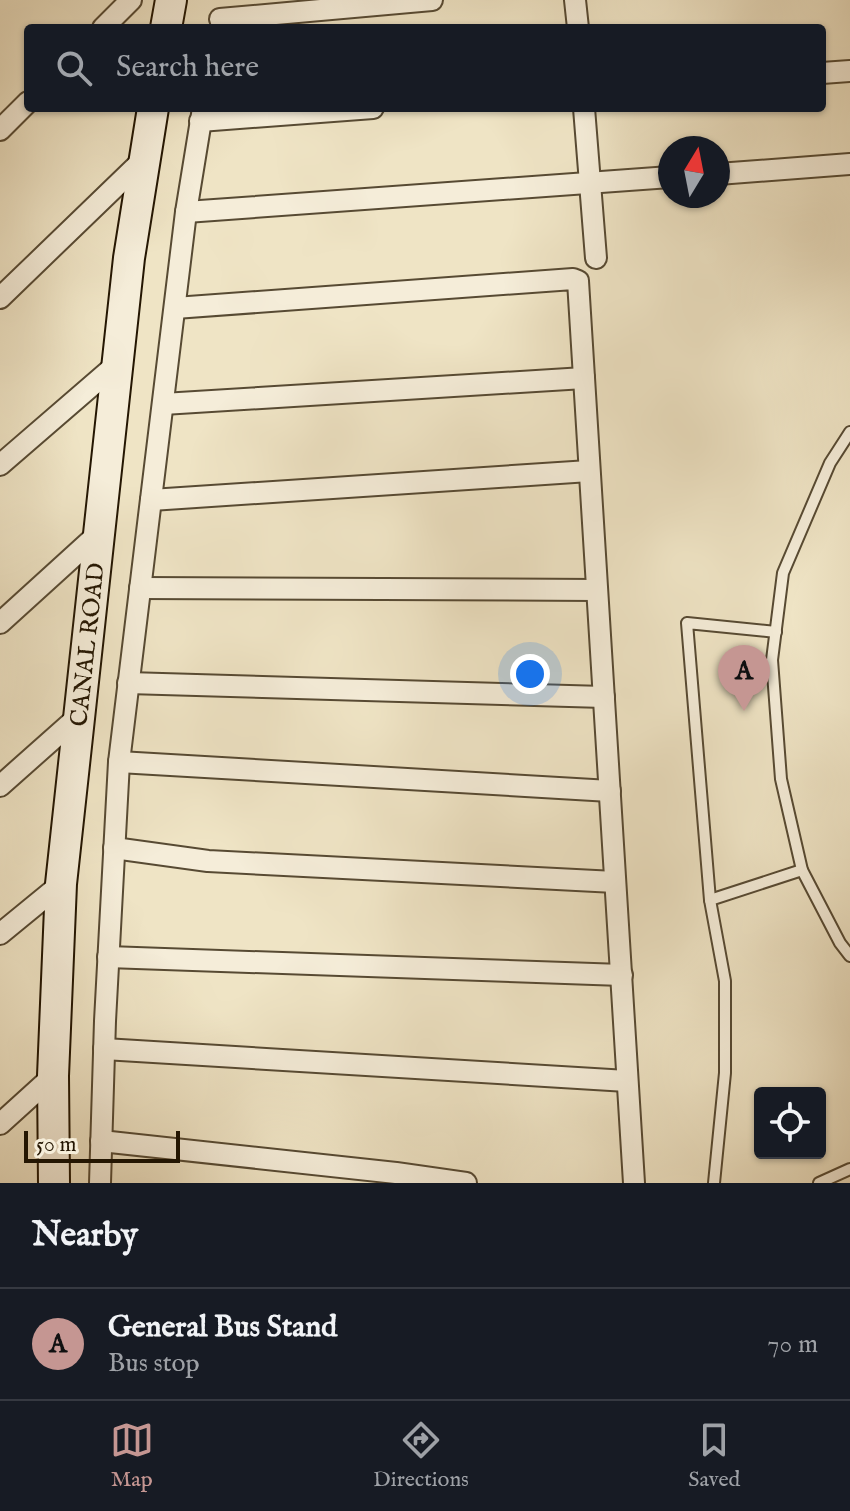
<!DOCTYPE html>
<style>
body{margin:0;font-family:"IM FELL English",serif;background:#242831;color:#f1f3f6}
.controls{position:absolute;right:24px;bottom:24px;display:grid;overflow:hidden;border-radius:8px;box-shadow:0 2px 6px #0004}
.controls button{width:72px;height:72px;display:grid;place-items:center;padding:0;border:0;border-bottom:2px solid #363941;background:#171b24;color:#f1f3f6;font:40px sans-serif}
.compass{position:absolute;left:658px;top:136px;width:72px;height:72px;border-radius:50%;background:#171b24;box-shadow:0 2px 6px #0004;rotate:10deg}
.scale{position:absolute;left:24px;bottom:20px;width:156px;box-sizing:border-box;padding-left:8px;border:4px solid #241602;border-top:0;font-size:22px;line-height:28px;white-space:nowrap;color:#241602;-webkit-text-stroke:6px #f5edd9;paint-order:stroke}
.you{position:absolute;left:530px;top:674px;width:28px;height:28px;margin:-20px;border:6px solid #fff;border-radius:50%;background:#1a73e8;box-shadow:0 0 0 12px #1a73e833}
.badge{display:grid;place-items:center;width:52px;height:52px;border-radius:50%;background:#c59692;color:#111;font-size:26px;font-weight:700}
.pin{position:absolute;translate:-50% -66px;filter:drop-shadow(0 2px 4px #0008)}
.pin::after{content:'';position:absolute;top:42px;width:28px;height:24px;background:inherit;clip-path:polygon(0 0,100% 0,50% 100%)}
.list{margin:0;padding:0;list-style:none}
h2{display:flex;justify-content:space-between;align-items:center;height:104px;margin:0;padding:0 32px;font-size:34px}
h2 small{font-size:26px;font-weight:400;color:#9ea1a6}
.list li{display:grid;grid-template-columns:52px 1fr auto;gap:24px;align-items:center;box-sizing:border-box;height:112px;padding:0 32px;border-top:2px solid #363941}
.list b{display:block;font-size:30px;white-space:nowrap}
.list p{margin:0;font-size:26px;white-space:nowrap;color:#9ea1a6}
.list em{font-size:26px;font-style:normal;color:#9ea1a6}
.icon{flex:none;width:44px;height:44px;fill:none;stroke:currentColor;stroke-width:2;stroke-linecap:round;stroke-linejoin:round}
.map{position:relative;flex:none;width:850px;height:1183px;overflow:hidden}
.search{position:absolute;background:#171b24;box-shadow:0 2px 6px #0004;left:24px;right:24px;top:24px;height:88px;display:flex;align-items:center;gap:20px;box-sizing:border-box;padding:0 28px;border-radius:8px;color:#9ea1a6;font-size:30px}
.sheet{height:216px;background:#171b24}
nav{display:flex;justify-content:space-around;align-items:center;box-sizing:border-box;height:112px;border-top:2px solid #363941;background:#171b24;font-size:22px;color:#9ea1a6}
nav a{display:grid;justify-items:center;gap:4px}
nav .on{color:#c59692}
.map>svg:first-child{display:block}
</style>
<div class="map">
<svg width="850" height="1183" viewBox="0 0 850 1183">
<rect width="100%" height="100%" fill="#efe4c5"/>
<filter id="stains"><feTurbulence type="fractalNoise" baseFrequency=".0025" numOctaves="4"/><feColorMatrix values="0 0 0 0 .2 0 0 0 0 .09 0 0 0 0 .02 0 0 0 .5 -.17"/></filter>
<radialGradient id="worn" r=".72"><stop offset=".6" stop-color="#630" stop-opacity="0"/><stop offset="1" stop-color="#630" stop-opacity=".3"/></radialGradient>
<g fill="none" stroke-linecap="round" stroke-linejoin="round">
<g stroke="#574a33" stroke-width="14">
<g id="lane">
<path d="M850,432L830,463L783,573L772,660L781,779L802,870L840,943L850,956"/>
<path d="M710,900L687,623L776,632"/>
<path d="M714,1183L725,1073V981L710,900L802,870"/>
<path d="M819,1183L850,1169"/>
</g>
</g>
<g stroke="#574a33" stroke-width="24">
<g id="street">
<path d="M575,0L578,28"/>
<path d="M220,19L432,0"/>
<path d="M103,28L131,0"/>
<path d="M822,73L850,71"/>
<path d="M584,108L596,258"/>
<path d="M200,121L373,108"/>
<path d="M0,130L28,102"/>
<path d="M718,174L850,164"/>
<path d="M186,212L670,177"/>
<path d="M0,298L144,159"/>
<path d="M175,308L573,279L578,281L634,1183"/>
<path d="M163,404L584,378"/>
<path d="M0,465L118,363"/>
<path d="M151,500L589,471"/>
<path d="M140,588L597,590"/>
<path d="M0,623L98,534"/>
<path d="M128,683L604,697"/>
<path d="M119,762L610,791"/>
<path d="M0,786L80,715"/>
<path d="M114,848L208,861L615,882"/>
<path d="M0,934L61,884"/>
<path d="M108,957L622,975"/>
<path d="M104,1049L627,1081"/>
<path d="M0,1124L53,1076"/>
<path d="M101,1141L396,1173L466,1183"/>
<path d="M100,1183L105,1021L119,762L186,212L203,108"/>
</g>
</g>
<g stroke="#241602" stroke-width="34">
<g id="secondary">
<path d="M166,28L171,0"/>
<path id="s1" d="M54,1183L53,1076L61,884L129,258L153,108"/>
</g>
</g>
<use href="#lane" stroke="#f5edd9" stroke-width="10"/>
<use href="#street" stroke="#f5edd9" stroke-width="20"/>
<use href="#secondary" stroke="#f5edd9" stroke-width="30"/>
</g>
<g text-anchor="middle" stroke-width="6" stroke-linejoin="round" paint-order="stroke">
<g font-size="24" fill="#241602" stroke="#f5edd9">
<text dy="8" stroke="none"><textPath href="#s1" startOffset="540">CANAL ROAD</textPath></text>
</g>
</g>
<rect width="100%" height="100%" filter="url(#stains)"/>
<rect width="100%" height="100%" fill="url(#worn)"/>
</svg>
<div class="controls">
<button><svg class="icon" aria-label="locate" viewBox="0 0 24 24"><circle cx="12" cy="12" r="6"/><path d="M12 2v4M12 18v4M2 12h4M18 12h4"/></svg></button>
</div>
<svg class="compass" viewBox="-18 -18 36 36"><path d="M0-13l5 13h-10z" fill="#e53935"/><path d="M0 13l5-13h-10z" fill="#9ea1a6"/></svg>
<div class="scale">50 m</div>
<div class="you"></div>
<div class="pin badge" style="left:744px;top:711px">A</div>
<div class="search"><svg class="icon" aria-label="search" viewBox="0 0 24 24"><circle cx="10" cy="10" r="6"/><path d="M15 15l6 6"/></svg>Search here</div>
</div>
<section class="sheet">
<h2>Nearby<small></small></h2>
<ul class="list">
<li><span class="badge">A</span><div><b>General Bus Stand</b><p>Bus stop</p></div><em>70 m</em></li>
</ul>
</section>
<nav>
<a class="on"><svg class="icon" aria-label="map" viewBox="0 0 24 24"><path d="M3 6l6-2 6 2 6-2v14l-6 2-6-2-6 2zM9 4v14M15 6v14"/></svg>Map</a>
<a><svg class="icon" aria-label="directions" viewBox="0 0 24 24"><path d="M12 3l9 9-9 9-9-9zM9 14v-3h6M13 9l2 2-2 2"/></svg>Directions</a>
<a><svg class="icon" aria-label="saved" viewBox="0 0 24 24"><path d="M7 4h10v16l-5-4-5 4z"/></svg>Saved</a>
</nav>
